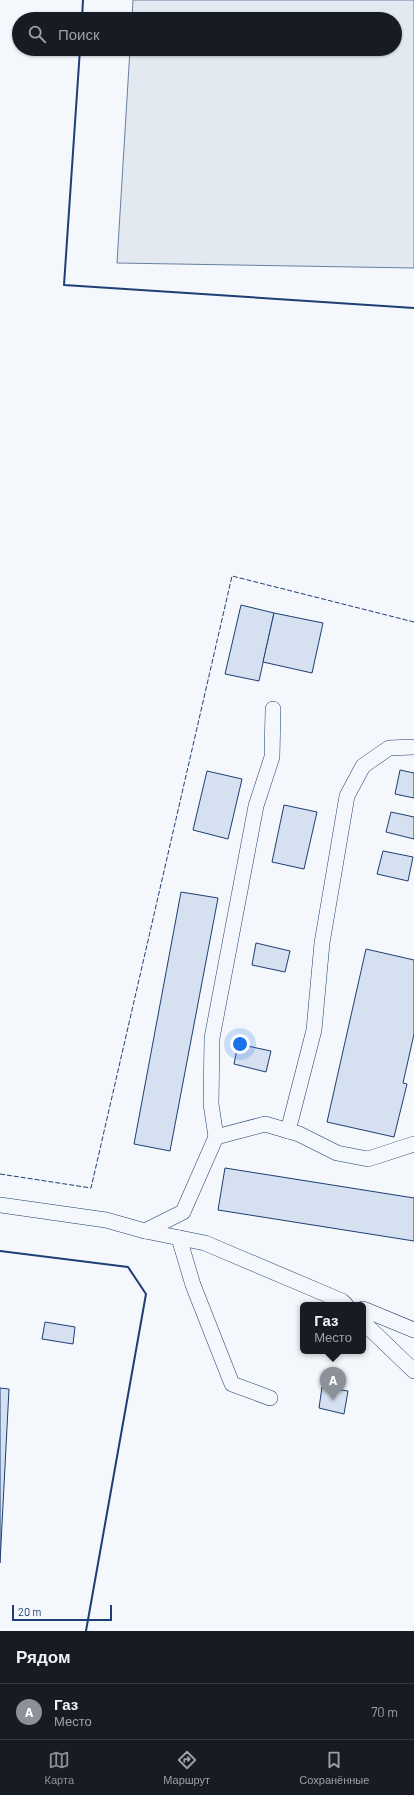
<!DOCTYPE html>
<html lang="ru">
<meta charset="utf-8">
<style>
body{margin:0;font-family:Barlow,sans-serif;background:#20242c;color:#f1f3f6}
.scale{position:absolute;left:12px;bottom:10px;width:100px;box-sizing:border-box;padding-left:4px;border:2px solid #1d3f73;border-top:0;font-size:11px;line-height:14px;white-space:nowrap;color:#1d3f73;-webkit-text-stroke:3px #f4f7fb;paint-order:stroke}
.you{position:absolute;left:240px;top:1044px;width:14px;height:14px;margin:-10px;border:3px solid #fff;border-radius:50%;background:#1a73e8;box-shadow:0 0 0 6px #1a73e833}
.badge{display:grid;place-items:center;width:26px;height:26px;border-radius:50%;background:#8c9099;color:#fff;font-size:13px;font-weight:700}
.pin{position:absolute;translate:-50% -33px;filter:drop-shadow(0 1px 2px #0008)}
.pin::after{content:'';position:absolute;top:21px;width:14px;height:12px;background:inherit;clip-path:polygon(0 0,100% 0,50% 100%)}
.popup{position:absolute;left:300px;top:1302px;width:66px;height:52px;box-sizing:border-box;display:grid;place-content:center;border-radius:6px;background:#171b24;filter:drop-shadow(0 1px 3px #0005);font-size:13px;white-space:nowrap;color:#9ea1a6}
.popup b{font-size:15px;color:#f1f3f6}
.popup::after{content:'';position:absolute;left:50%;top:100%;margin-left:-8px;border:8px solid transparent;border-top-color:#171b24}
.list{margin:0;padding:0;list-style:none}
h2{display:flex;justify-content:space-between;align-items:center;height:52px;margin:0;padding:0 16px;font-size:17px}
h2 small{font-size:13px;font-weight:400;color:#9ea1a6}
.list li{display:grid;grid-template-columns:26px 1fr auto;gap:12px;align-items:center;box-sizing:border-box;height:56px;padding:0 16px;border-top:1px solid #363941}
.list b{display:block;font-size:15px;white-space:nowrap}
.list p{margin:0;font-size:13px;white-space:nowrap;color:#9ea1a6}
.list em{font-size:13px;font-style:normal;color:#9ea1a6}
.icon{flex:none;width:22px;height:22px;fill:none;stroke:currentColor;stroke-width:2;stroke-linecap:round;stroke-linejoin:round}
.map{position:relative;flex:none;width:414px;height:1631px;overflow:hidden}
.search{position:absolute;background:#171b24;box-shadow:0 1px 3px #0004;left:12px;right:12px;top:12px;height:44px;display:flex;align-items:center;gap:10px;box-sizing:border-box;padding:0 14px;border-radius:22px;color:#9ea1a6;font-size:15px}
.sheet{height:108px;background:#171b24}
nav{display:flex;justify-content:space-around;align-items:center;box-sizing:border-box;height:56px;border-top:1px solid #363941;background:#171b24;font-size:11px;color:#9ea1a6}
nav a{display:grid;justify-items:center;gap:2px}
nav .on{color:#8c9099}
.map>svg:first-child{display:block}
</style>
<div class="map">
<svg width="414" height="1631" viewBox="0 0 414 1631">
<rect width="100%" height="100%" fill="#f4f7fb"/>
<path fill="#e3e9f0" stroke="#687fa3" d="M133,0H414V268L117,263L130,49H395V19H132Z"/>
<g fill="#d5e0f0" stroke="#1d3f73">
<path d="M241,605L274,613L259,681L225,674Z"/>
<path d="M274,613L323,623L312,673L263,662Z"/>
<path d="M400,770L414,773V798L395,794Z"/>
<path d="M207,771L242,779L228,839L193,830Z"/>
<path d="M284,805L317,812L304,869L272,862Z"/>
<path d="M391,812L414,817V839L386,832Z"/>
<path d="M383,851L413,857L408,881L377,874Z"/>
<path d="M181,892L218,898L170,1151L134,1144Z"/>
<path d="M256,943L290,951L285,972L252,965Z"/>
<path d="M366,949L414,960V1034L403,1083L407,1084L394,1137L327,1122Z"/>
<path d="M238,1044L271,1051L266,1072L234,1064Z"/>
<path d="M225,1168L414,1198V1241L218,1210Z"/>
<path d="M45,1322L75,1327L73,1344L42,1339Z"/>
<path d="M322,1387L348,1391L344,1414L319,1408Z"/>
<path d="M0,1388L9,1389L0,1563Z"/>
</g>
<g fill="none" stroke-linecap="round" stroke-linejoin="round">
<g stroke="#1d3f73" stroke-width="16">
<g id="service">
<path d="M288,1131L314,1030L322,943L347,796L363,766L389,748L414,747"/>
<path d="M216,1137L211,1104L212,1038L256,806L272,757L273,709"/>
<path d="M0,1205L106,1220L145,1231L205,1243L342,1301L346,1305"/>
<path d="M145,1231L183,1212L216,1137L265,1124L299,1134L337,1153L368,1159L414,1144"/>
<path d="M179,1238L193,1285L232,1384L270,1398"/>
<path d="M363,1309L414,1330"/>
<path d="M363,1322L414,1371"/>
</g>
</g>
<use href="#service" stroke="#f4f7fb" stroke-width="15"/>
<path stroke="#1d3f73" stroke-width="1" stroke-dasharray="5 2" stroke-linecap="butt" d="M0,1174L91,1188L232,576L414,622"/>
<g stroke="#1d3f73" stroke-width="2">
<path d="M82,19L83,0"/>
<path d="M80,49L64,285L414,308"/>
<path d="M0,1251L128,1267L146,1294L86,1631"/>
</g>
</g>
</svg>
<div class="scale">20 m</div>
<div class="you"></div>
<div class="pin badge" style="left:333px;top:1400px">A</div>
<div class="popup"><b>Газ</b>Место</div>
<div class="search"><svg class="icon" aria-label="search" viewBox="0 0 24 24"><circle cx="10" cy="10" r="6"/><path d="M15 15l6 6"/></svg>Поиск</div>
</div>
<section class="sheet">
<h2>Рядом<small></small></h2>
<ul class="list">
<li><span class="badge">A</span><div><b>Газ</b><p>Место</p></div><em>70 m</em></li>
</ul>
</section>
<nav>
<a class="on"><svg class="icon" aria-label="map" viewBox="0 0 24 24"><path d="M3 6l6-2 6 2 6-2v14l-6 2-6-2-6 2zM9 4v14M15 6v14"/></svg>Карта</a>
<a><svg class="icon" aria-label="directions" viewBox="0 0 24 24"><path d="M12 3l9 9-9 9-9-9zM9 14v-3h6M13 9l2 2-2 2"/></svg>Маршрут</a>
<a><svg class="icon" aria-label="saved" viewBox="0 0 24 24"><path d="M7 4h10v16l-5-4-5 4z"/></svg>Сохранённые</a>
</nav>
